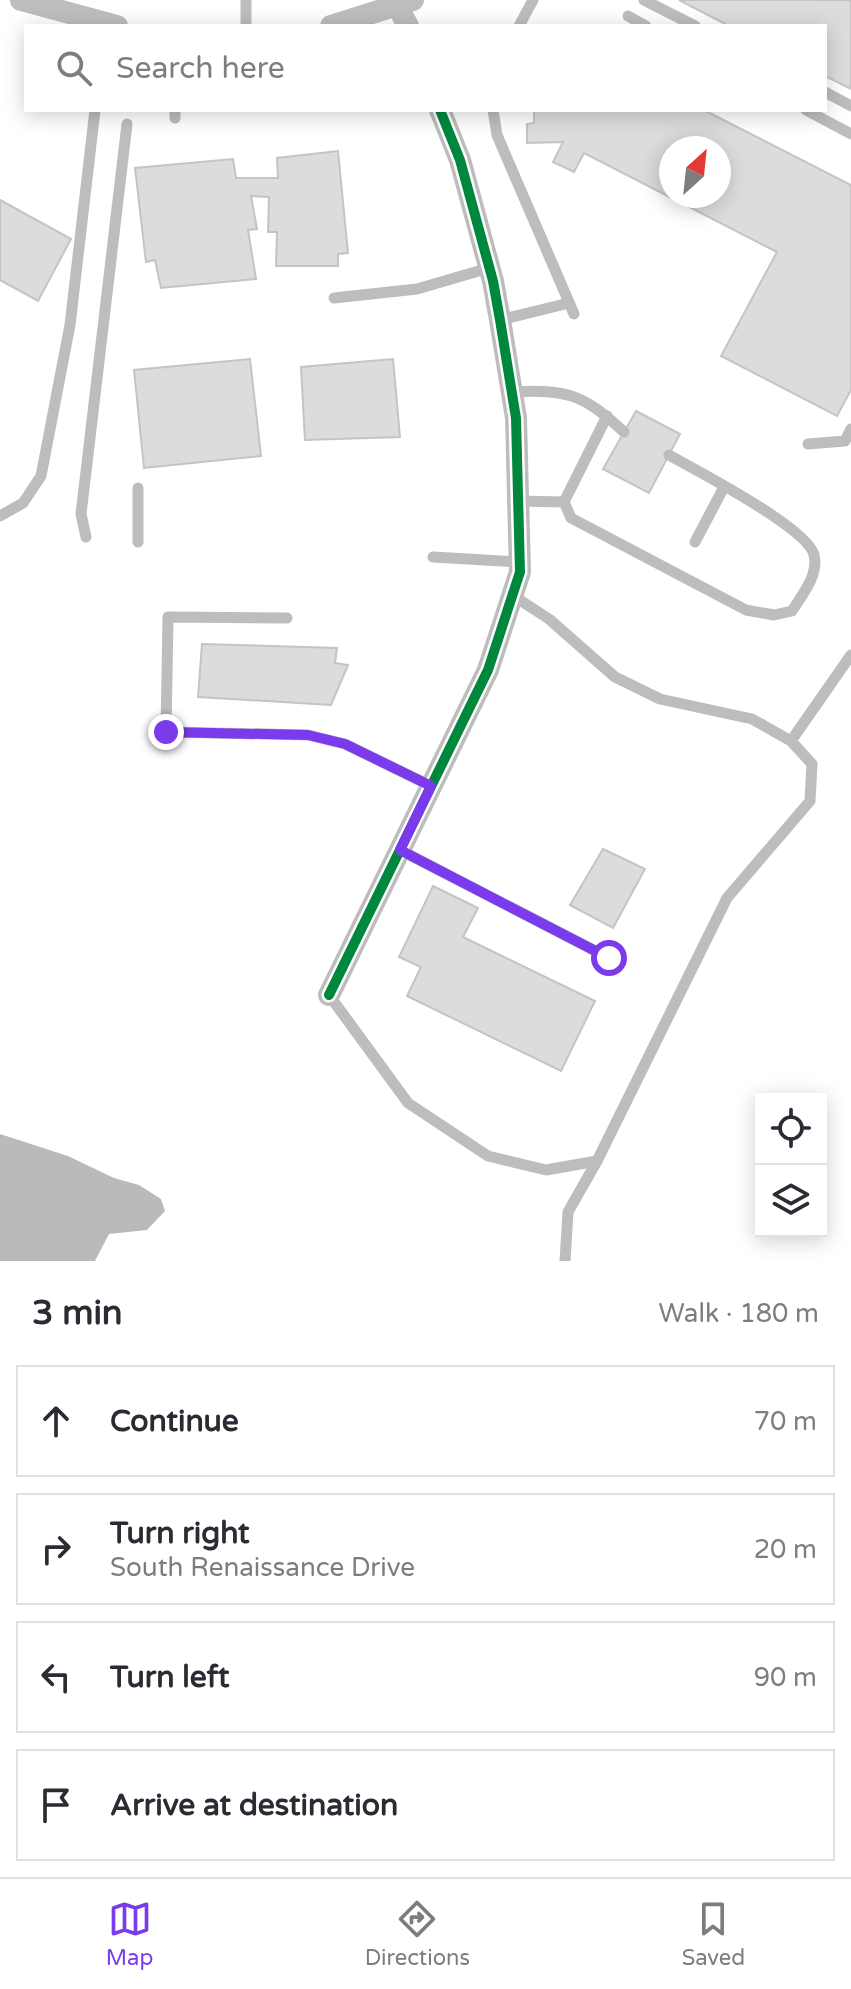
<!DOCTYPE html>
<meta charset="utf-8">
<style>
body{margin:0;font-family:"Varela Round",sans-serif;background:#f7f7f7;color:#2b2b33}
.controls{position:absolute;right:24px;bottom:24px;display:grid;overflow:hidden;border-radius:0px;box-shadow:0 4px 20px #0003}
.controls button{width:72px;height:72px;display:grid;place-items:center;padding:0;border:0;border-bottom:2px solid #e1e1e2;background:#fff;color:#2b2b33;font:40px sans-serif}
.compass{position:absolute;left:659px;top:136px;width:72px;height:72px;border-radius:50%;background:#fff;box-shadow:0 4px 20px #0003;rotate:27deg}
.stop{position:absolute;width:24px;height:24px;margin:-18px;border:6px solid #7c3aed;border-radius:50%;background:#fff}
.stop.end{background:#7c3aed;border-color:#fff;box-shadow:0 2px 8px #0008}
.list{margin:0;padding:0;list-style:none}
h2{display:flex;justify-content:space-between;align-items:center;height:104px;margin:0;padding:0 32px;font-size:34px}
h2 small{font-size:26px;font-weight:400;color:#7c7c81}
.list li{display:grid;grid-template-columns:52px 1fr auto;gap:24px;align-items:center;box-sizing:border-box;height:112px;margin:0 16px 16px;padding:0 16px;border:2px solid #e1e1e2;border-radius:0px}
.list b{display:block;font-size:30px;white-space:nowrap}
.list p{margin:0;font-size:26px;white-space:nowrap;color:#7c7c81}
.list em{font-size:26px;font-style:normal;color:#7c7c81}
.icon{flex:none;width:44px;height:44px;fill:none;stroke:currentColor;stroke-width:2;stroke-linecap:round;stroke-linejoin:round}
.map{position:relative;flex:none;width:851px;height:1261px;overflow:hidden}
.search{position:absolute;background:#fff;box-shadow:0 4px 20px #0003;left:24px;right:24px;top:24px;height:88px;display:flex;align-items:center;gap:20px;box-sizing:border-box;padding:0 28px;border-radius:0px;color:#7c7c81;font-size:30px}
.sheet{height:616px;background:#fff}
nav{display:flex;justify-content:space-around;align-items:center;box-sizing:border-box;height:112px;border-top:2px solid #e1e1e2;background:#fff;font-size:22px;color:#7c7c81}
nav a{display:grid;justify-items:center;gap:4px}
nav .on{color:#7c3aed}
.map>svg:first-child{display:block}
</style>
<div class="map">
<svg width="851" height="1261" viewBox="0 0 851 1261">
<rect width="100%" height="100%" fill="#fff"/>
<path fill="#bababa" d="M0,1134L68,1156L114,1178L139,1185L161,1199L165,1211L147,1230L109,1234L95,1261H0Z"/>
<g fill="#dcdcdc" stroke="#c4c4c4" stroke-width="2" fill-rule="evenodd">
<path d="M679,0H851V89L825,76V26H729Z"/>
<path d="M534,110H704L851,185V390L837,416L721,356L777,252L584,153L574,172L553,162L563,142L527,143V124L534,123ZM671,148H719V196H671Z"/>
<path d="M338,151L348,253L338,254V266H276L277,232H268L269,197L251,196L257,229L248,230L256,279L161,288L155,260L146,262L135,168L233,159L236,178H278L277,158Z"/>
<path d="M0,200L71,239L38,301L0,280Z"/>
<path d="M250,359L261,456L144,468L134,370Z"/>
<path d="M393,359L400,437L305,440L301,367Z"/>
<path d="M636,411L680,434L649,493L603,469Z"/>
<path d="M202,644L337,648L335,663L348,665L331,705L198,697Z"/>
<path d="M603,849L645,869L613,928L570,905Z"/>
<path d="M433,886L478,908L463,937L595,1001L561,1071L407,996L421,967L399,957Z"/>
</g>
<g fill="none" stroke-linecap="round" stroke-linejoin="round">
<g stroke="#bdbdbd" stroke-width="11">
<path d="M644,0L695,26"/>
<path d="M628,16L646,26"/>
<path d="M246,26V0"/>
<path d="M519,26L533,0"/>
<path d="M825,92L851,106"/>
<path d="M493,110L497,135L574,314"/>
<path d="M806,110L851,134"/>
<path d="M175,118V110"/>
<path d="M334,298L417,289L489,268"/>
<path d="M500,320L569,303"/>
<path d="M512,392C567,389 583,394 624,432"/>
<path d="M808,444L845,441L851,429"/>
<path d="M138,488V542"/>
<path d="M518,501L564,502L607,416"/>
<path d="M564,502L571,518L746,610L774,615L792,611C802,595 819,575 814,555C808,528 697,471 669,455"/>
<path d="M0,516L23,503L41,476L70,325L95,110"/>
<path d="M86,537L81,514L127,124"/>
<path d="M695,542L724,487"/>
<path d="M433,557L520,562"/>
<path d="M512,595L549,619L615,677L660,699L752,719L791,741"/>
<path d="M287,618L168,617L166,732L308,735L345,744L431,786"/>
<path d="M400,850L609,958"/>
<path d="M329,995L408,1103L488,1156L546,1170L597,1161L727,898L810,801L812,764L791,741L851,655"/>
<path d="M565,1261L568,1212L597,1161"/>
</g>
<g stroke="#bdbdbd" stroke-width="22">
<path d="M21,0L117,26"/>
<path d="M398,7L408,26"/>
<path d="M331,26L413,0"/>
<path d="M329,995L488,670L520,572L516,418L500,320L493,281L460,160L440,110"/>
</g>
<g stroke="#fff" stroke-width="15">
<path id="cycleway" d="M329,995L488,670L520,572L516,418L500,320L493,281L460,160L440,110"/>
</g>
<use href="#cycleway" stroke="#00873e" stroke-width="10"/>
</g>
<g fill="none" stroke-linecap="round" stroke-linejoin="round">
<path stroke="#7c3aed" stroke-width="10" d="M166,732L308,735L345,744L431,786L400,850L609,958"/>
</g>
</svg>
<div class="controls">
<button><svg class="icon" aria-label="locate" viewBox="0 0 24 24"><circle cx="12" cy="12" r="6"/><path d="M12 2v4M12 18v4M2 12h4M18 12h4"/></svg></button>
<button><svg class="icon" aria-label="layers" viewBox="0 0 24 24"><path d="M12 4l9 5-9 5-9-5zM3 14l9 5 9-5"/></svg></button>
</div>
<svg class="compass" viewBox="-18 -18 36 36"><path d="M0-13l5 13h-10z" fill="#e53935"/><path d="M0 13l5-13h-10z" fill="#7c7c81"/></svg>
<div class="stop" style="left:609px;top:958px"></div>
<div class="stop end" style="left:166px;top:732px"></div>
<div class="search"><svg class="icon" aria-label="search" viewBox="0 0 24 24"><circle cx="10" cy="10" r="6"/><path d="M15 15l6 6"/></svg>Search here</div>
</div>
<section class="sheet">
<h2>3 min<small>Walk · 180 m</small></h2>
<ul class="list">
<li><svg class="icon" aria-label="ahead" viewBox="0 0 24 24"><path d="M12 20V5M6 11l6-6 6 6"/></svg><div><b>Continue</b></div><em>70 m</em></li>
<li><svg class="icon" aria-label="right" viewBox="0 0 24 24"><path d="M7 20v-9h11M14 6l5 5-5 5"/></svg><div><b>Turn right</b><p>South Renaissance Drive</p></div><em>20 m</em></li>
<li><svg class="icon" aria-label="left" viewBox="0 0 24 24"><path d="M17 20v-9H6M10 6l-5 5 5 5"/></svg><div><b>Turn left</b></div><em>90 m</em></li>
<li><svg class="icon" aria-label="arrive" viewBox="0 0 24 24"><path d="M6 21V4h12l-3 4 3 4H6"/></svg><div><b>Arrive at destination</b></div></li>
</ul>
</section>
<nav>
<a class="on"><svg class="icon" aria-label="map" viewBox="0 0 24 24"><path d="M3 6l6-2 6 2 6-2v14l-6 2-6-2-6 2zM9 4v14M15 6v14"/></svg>Map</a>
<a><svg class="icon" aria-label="directions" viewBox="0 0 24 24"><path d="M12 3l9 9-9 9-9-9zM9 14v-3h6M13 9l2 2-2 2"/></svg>Directions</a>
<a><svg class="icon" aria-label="saved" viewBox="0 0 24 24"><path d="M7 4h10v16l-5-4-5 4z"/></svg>Saved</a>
</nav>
